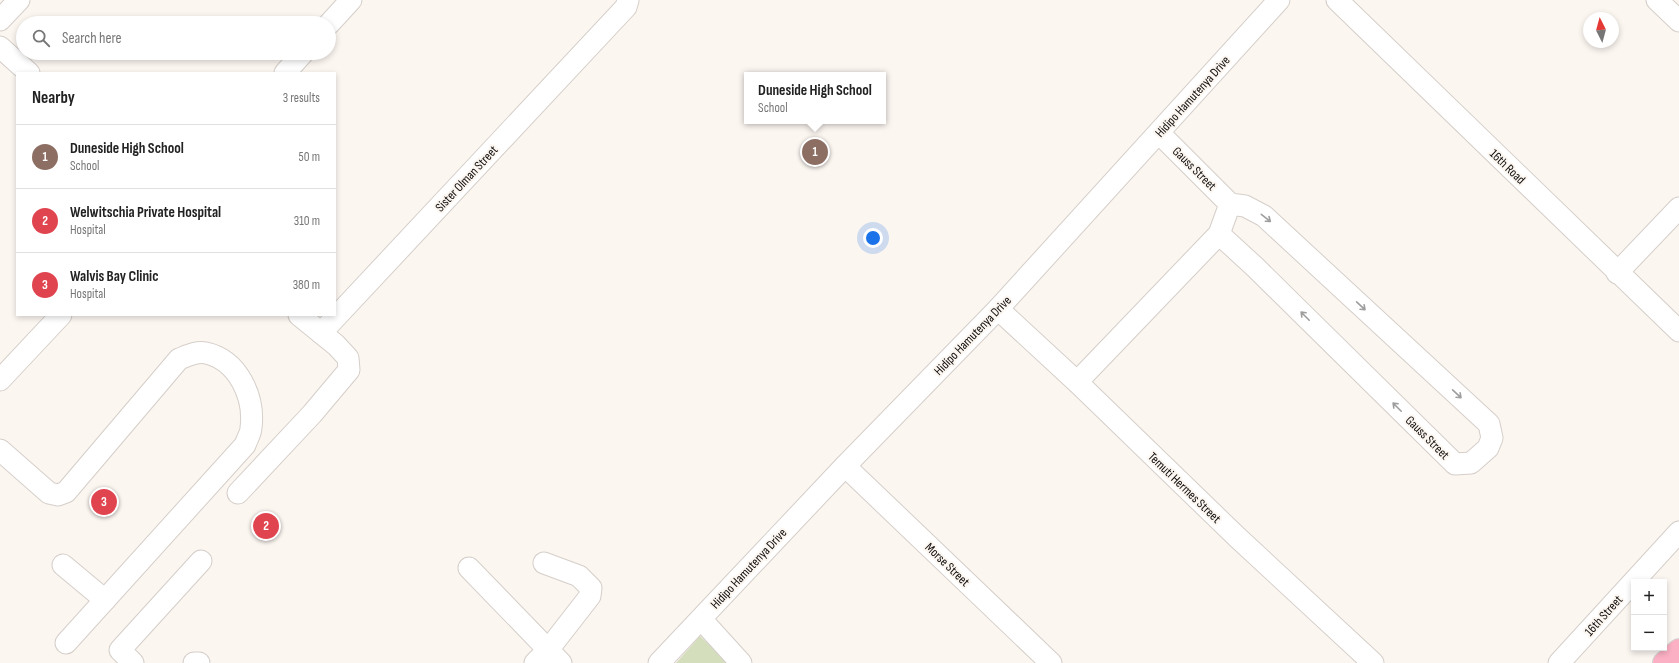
<!DOCTYPE html>
<meta charset="utf-8">
<style>
body{margin:0;font-family:"Sofia Sans Condensed",sans-serif;background:#f2f2f2;color:#222}
.controls{position:absolute;right:12px;bottom:12px;display:grid;overflow:hidden;border-radius:0px;box-shadow:0 2px 6px #0003}
.controls button{width:36px;height:36px;display:grid;place-items:center;padding:0;border:0;border-bottom:1px solid #e0e0e0;background:#fff;color:#222;font:20px sans-serif}
.compass{position:absolute;left:1583px;top:12px;width:36px;height:36px;border-radius:50%;background:#fff;box-shadow:0 2px 6px #0003;rotate:354deg}
.you{position:absolute;left:873px;top:238px;width:14px;height:14px;margin:-10px;border:3px solid #fff;border-radius:50%;background:#1a73e8;box-shadow:0 0 0 6px #1a73e833}
.badge{display:grid;place-items:center;width:26px;height:26px;border-radius:50%;background:#20934d;color:#fff;font-size:13px;font-weight:700}
.pin{position:absolute;translate:-50% -50%;border:2px solid #fff;box-shadow:0 1px 4px #0006}
.popup{position:absolute;left:744px;top:72px;width:142px;height:52px;box-sizing:border-box;display:grid;place-content:center;border-radius:0px;background:#fff;filter:drop-shadow(0 1px 3px #0005);font-size:13px;white-space:nowrap;color:#767676}
.popup b{font-size:15px;color:#222}
.popup::after{content:'';position:absolute;left:50%;top:100%;margin-left:-8px;border:8px solid transparent;border-top-color:#fff}
.list{margin:0;padding:0;list-style:none}
h2{display:flex;justify-content:space-between;align-items:center;height:52px;margin:0;padding:0 16px;font-size:17px}
h2 small{font-size:13px;font-weight:400;color:#767676}
.list li{display:grid;grid-template-columns:26px 1fr auto;gap:12px;align-items:center;box-sizing:border-box;height:64px;padding:0 16px;border-top:1px solid #e0e0e0}
.list b{display:block;font-size:15px;white-space:nowrap}
.list p{margin:0;font-size:13px;white-space:nowrap;color:#767676}
.list em{font-size:13px;font-style:normal;color:#767676}
.icon{flex:none;width:22px;height:22px;fill:none;stroke:currentColor;stroke-width:2;stroke-linecap:round;stroke-linejoin:round}
.map{position:relative;flex:none;width:1679px;height:663px;overflow:hidden}
.search{position:absolute;background:#fff;box-shadow:0 2px 6px #0003;left:16px;top:16px;width:320px;height:44px;display:flex;align-items:center;gap:10px;box-sizing:border-box;padding:0 14px;border-radius:22px;color:#767676;font-size:15px}
.panel{position:absolute;background:#fff;box-shadow:0 2px 6px #0003;left:16px;top:72px;width:320px;height:244px;border-radius:0px}
.map>svg:first-child{display:block}
</style>
<div class="map">
<svg width="1679" height="663" viewBox="0 0 1679 663">
<rect width="100%" height="100%" fill="#fcf6f1"/>
<path fill="#d4debc" d="M700,636L729,663H676Z"/>
<g fill="none" stroke-linecap="round" stroke-linejoin="round">
<g stroke="#d5cec9" stroke-width="23">
<g id="minor">
<path d="M1337,0L1679,331"/>
<path d="M1657,0L1679,21"/>
<path d="M0,20L19,0"/>
<path d="M329,24L351,0"/>
<path d="M0,47L29,73"/>
<path d="M285,73L303,53"/>
<path d="M1159,133L1230,204L1245,206L1264,216L1489,424L1492,438L1488,448L1471,463L1455,464L1255,267L1219,234L1230,204"/>
<path d="M1617,273L1679,208"/>
<path d="M998,309L1077,382L1237,537L1373,663"/>
<path d="M321,333L626,7L628,0"/>
<path d="M0,380L61,315"/>
<path d="M1077,382L1219,234"/>
<path d="M0,450L49,493L58,495L66,492L179,359C187,356 196,351 206,353C238,360 255,397 251,428C251,433 247,439 245,445L66,643"/>
<path d="M845,466L1051,663"/>
<path d="M238,493L312,414L349,370L348,358L336,345L299,315"/>
<path d="M63,565L105,600"/>
<path d="M469,568L561,663"/>
<path d="M701,619L741,663"/>
<path d="M133,663L120,650L201,561"/>
<path d="M194,663H199"/>
<path d="M535,663L548,650L590,596L591,588L579,576L544,563"/>
<path d="M659,663L845,466L998,309L1279,0"/>
<path d="M1559,663L1679,532"/>
</g>
</g>
<g stroke="#d4d3d3" stroke-width="24">
<path id="major" d="M1664,663L1679,650"/>
</g>
<use href="#minor" stroke="#fff" stroke-width="21"/>
<use href="#major" stroke="#fbb0c4" stroke-width="22"/>
</g>
<defs><path id="oneway-shaft" d="M-6 0H5M1.5-3L5.5 0L1.5 3" fill="none" stroke-width="1.6" stroke-linecap="round" stroke-linejoin="round"/></defs>
<g stroke="#9f9e9d">
<use href="#oneway-shaft" transform="translate(1266 218) rotate(38)"/>
<use href="#oneway-shaft" transform="translate(1361 306) rotate(43)"/>
<use href="#oneway-shaft" transform="translate(1305 316) rotate(-135)"/>
<use href="#oneway-shaft" transform="translate(1457 394) rotate(43)"/>
<use href="#oneway-shaft" transform="translate(1397 407) rotate(-135)"/>
</g>
<g text-anchor="middle" stroke-width="4" stroke-linejoin="round" paint-order="stroke">
<g font-size="13" fill="#0e0c0b" stroke="#fcf6f1">
<text transform="translate(1192 96) rotate(-48)" y="5">Hidipo Hamutenya Drive</text>
<text transform="translate(1508 166) rotate(44)" y="5">16th Road</text>
<text transform="translate(1195 168) rotate(45)" y="5">Gauss Street</text>
<text transform="translate(466 178) rotate(-47)" y="5">Sister Olman Street</text>
<text transform="translate(972 335) rotate(-46)" y="5">Hidipo Hamutenya Drive</text>
<text transform="translate(1428 437) rotate(45)" y="5">Gauss Street</text>
<text transform="translate(1185 487) rotate(44)" y="5">Temuti Hermes Street</text>
<text transform="translate(948 564) rotate(44)" y="5">Morse Street</text>
<text transform="translate(748 568) rotate(-47)" y="5">Hidipo Hamutenya Drive</text>
<text transform="translate(1603 615) rotate(-48)" y="5">16th Street</text>
</g>
</g>
</svg>
<div class="controls">
<button>+</button>
<button>−</button>
</div>
<svg class="compass" viewBox="-18 -18 36 36"><path d="M0-13l5 13h-10z" fill="#e53935"/><path d="M0 13l5-13h-10z" fill="#767676"/></svg>
<div class="you"></div>
<div class="pin badge" style="left:815px;top:152px;background:#8d6e63">1</div>
<div class="popup"><b>Duneside High School</b>School</div>
<div class="pin badge" style="left:266px;top:526px;background:#e0444e">2</div>
<div class="pin badge" style="left:104px;top:502px;background:#e0444e">3</div>
<div class="search"><svg class="icon" aria-label="search" viewBox="0 0 24 24"><circle cx="10" cy="10" r="6"/><path d="M15 15l6 6"/></svg>Search here</div>
<section class="panel">
<h2>Nearby<small>3 results</small></h2>
<ul class="list">
<li><span class="badge" style="background:#8d6e63">1</span><div><b>Duneside High School</b><p>School</p></div><em>50 m</em></li>
<li><span class="badge" style="background:#e0444e">2</span><div><b>Welwitschia Private Hospital</b><p>Hospital</p></div><em>310 m</em></li>
<li><span class="badge" style="background:#e0444e">3</span><div><b>Walvis Bay Clinic</b><p>Hospital</p></div><em>380 m</em></li>
</ul>
</section>
</div>
